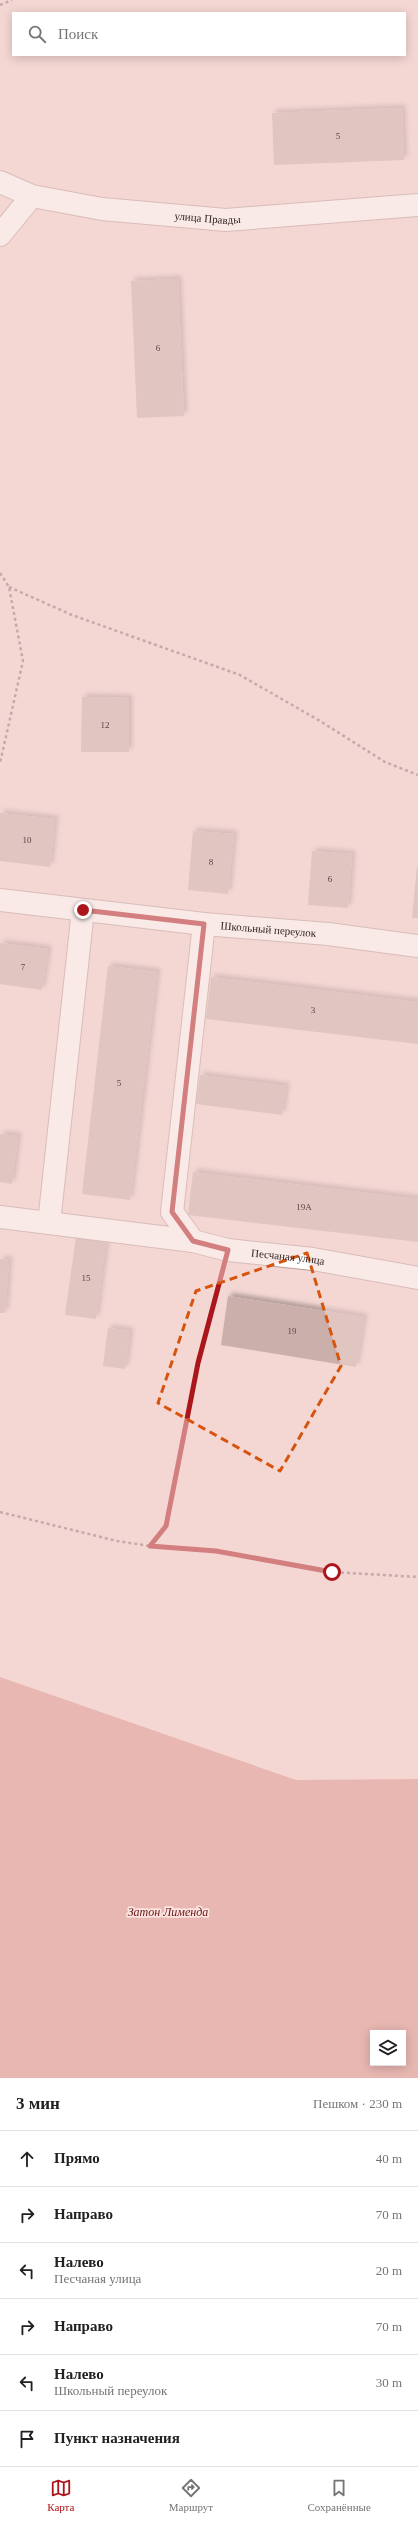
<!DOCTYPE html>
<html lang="ru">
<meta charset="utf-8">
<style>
body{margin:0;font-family:Georgia,serif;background:#f2f2f2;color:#202124}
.controls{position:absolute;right:12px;bottom:12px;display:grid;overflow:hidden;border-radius:0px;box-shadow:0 2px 10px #0003}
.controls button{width:36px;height:36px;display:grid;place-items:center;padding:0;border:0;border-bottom:1px solid #e0e0e0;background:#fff;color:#202124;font:20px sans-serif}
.stop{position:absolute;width:12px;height:12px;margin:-9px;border:3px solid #aa161b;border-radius:50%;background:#fff}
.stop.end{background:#aa161b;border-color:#fff;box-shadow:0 1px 4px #0008}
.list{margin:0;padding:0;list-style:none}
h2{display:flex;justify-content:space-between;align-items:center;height:52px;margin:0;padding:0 16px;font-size:17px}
h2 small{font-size:13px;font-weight:400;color:#757577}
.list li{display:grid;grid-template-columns:26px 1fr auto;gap:12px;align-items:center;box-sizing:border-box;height:56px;padding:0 16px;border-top:1px solid #e0e0e0}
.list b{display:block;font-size:15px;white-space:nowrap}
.list p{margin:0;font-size:13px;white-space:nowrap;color:#757577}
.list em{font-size:13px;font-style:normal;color:#757577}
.icon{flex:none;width:22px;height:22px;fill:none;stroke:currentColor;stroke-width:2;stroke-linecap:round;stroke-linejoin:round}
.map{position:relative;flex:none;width:418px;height:2078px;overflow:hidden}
.search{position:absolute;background:#fff;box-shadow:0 2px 10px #0003;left:12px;right:12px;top:12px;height:44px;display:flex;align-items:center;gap:10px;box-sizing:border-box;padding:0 14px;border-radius:0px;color:#757577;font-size:15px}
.sheet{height:388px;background:#fff}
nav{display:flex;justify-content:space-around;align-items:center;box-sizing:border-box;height:56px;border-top:1px solid #e0e0e0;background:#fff;font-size:11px;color:#757577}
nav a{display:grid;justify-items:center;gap:2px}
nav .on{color:#aa161b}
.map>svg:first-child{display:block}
</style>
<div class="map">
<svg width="418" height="2078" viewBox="0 0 418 2078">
<defs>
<filter id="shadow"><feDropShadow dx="3.5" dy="-3.5" stdDeviation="2" flood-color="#0004"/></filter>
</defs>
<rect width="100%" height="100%" fill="#f4d7d3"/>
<path fill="#d99189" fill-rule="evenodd" d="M0,1677L296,1780L418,1779V2078H0ZM373,2033H403V2063H373Z"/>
<g fill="#cbafab" filter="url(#shadow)">
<path d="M402,108L404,160L274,165L272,113Z"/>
<path d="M178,279L184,416L137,418L131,281Z"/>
<path d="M82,697L129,698V752H81Z"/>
<path d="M0,813L55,819L50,867L0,861Z"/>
<path d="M193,831L234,834L228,894L188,890Z"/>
<path d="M312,851L352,854L348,908L308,905Z"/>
<path d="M417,867H418V918H412Z"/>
<path d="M0,943L48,949L42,990L0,984Z"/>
<path d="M108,966L157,972L130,1200L82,1194Z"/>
<path d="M211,977L418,1002V1044L206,1019Z"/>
<path d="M200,1075L286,1086L282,1115L196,1104Z"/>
<path d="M0,1134L18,1136L12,1184L0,1182Z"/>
<path d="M193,1172L418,1199V1242L188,1215Z"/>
<path d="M76,1237L106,1242L96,1319L65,1315Z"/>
<path d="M0,1259L9,1260L5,1313H0Z"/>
<path d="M228,1296L364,1317L356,1367L221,1345Z"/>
<path d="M108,1328L130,1331L125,1369L103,1366Z"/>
</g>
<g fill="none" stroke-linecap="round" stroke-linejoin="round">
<g stroke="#b89c99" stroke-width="24">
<g id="minor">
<path id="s1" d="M0,182L32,196L102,209L226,220L418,205"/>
<path d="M0,235L32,196"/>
<path id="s2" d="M0,900L204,924L328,934L418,946"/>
<path id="s3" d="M204,924L172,1212L193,1241L228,1250L313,1259L418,1278"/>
<path d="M0,1217L193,1241"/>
<path d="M49,1223L83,910"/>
</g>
</g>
<g stroke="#887573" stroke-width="2.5" stroke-dasharray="3 3" stroke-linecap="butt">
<path d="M0,5L12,0"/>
<path d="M0,573L9,587L23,661L0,763"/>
<path d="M9,587L72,615L240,675L320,721L385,762L418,775"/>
<path d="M0,1512L117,1541L150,1546L166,1526L198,1363L222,1274"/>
<path d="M151,1546L216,1551L332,1572L418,1577"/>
</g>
<use href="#minor" stroke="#fff" stroke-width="22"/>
</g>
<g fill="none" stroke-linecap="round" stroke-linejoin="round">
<path stroke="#aa161b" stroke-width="5" d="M83,910L204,924L172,1212L193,1241L228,1250L198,1363L166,1526L150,1546L216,1551L332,1572"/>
</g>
<path d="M0 0H418V2078H0ZM307,1253L341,1366L280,1471L158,1403L196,1291Z" fill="#f4d7d3" fill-opacity=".55" fill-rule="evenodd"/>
<path fill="none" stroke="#d6540e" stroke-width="3" stroke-dasharray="8 5" stroke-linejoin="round" d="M307,1253L341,1366L280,1471L158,1403L196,1291Z"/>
<g text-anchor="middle" stroke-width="3.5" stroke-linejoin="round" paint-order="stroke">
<g font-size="9" fill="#564745">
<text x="338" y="139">5</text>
<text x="158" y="351">6</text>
<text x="105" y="728">12</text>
<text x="27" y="843">10</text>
<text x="211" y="865">8</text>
<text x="330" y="882">6</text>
<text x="23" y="970">7</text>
<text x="313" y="1013">3</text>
<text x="119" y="1086">5</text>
<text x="304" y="1210">19А</text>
<text x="86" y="1281">15</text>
<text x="292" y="1334">19</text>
</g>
<g font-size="11" fill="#2f2423" stroke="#fde5e2">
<text dy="4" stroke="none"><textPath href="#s1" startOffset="212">улица Правды</textPath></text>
<text dy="4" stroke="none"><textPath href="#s2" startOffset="270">Школьный переулок</textPath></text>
<text dy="4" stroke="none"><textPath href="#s3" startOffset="422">Песчаная улица</textPath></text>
</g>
<g font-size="12" font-style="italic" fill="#681313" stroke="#fde5e2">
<text x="168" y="1916">Затон Лименда</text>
</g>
</g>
</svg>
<div class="controls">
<button><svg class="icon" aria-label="layers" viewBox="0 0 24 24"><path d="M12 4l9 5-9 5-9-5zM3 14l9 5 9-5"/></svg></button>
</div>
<div class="stop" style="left:332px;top:1572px"></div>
<div class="stop end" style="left:83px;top:910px"></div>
<div class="search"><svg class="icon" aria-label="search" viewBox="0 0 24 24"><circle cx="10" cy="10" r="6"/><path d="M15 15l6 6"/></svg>Поиск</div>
</div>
<section class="sheet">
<h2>3 мин<small>Пешком · 230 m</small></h2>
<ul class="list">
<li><svg class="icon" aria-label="ahead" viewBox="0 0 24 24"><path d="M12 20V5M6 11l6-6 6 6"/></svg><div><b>Прямо</b></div><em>40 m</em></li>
<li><svg class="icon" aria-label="right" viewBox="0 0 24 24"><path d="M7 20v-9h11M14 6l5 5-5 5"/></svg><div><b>Направо</b></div><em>70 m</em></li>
<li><svg class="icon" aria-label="left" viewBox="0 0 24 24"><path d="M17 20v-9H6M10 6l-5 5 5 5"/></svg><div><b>Налево</b><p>Песчаная улица</p></div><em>20 m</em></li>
<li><svg class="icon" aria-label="right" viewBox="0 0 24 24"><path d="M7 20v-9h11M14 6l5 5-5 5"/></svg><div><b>Направо</b></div><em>70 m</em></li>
<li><svg class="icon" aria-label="left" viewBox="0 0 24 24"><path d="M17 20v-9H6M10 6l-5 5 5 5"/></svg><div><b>Налево</b><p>Школьный переулок</p></div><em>30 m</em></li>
<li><svg class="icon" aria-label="arrive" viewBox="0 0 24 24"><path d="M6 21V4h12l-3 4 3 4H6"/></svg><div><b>Пункт назначения</b></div></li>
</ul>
</section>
<nav>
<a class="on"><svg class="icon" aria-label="map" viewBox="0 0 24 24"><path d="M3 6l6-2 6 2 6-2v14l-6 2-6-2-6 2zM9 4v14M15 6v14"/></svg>Карта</a>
<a><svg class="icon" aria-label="directions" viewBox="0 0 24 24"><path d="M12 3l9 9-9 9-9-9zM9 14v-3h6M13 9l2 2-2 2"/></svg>Маршрут</a>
<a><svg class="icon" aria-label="saved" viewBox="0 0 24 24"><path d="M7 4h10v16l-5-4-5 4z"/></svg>Сохранённые</a>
</nav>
